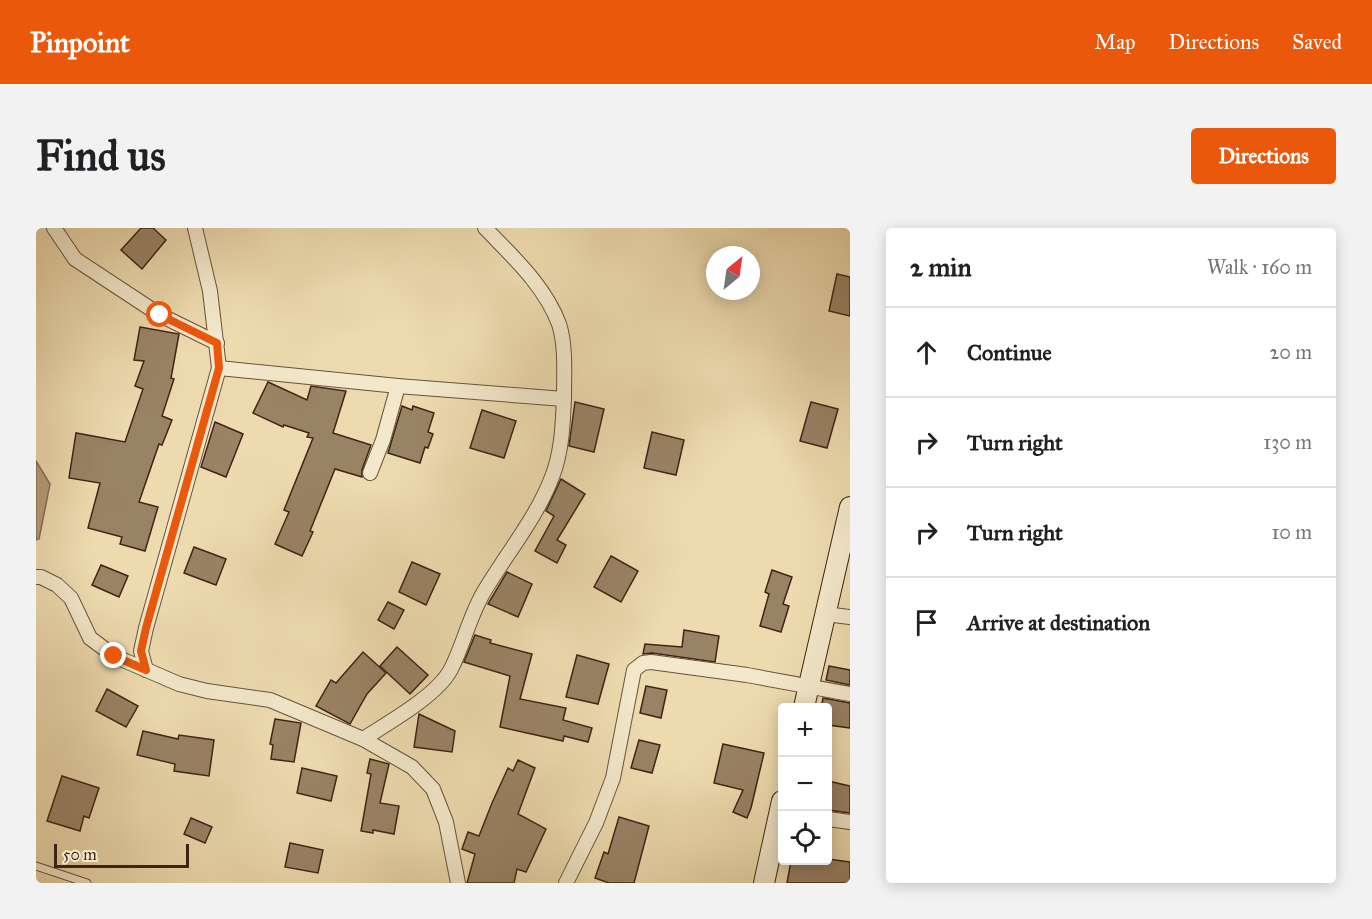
<!DOCTYPE html>
<meta charset="utf-8">
<style>
body{margin:0;font-family:"IM FELL Great Primer",serif;background:#f2f2f2;color:#202124}
.controls{position:absolute;right:18px;bottom:18px;display:grid;overflow:hidden;border-radius:6px;box-shadow:0 3px 15px #0003}
.controls button{width:54px;height:54px;display:grid;place-items:center;padding:0;border:0;border-bottom:2px solid #e0e0e0;background:#fff;color:#202124;font:30px sans-serif}
.compass{position:absolute;left:670px;top:18px;width:54px;height:54px;border-radius:50%;background:#fff;box-shadow:0 3px 15px #0003;rotate:29deg}
.scale{position:absolute;left:18px;bottom:15px;width:135px;box-sizing:border-box;padding-left:6px;border:3px solid #3f2414;border-top:0;font-size:16px;line-height:21px;white-space:nowrap;color:#3f2414;-webkit-text-stroke:4px #f3e8cb;paint-order:stroke}
.stop{position:absolute;width:18px;height:18px;margin:-14px;border:4px solid #ea580c;border-radius:50%;background:#fff}
.stop.end{background:#ea580c;border-color:#fff;box-shadow:0 2px 6px #0008}
.list{margin:0;padding:0;list-style:none}
h2{display:flex;justify-content:space-between;align-items:center;height:78px;margin:0;padding:0 24px;font-size:26px}
h2 small{font-size:20px;font-weight:400;color:#757577}
.list li{display:grid;grid-template-columns:39px 1fr auto;gap:18px;align-items:center;box-sizing:border-box;height:90px;padding:0 24px;border-top:2px solid #e0e0e0}
.list b{display:block;font-size:22px;white-space:nowrap}
.list em{font-size:20px;font-style:normal;color:#757577}
.icon{flex:none;width:33px;height:33px;fill:none;stroke:currentColor;stroke-width:2;stroke-linecap:round;stroke-linejoin:round}
.map{position:relative;flex:none;width:814px;height:655px;overflow:hidden;border-radius:6px}
header{display:flex;align-items:center;gap:36px;box-sizing:border-box;height:84px;padding:0 30px;background:#ea580c;color:#fff}
header strong{font-size:28px}
nav{display:flex;gap:33px;margin-inline-start:auto;font-size:21px}
.intro{display:flex;align-items:center;justify-content:space-between;box-sizing:border-box;height:144px;padding:0 36px}
h1{margin:0;font-size:42px}
.button{padding:15px 27px;border-radius:6px;background:#ea580c;color:#fff;font-size:21px;font-weight:700}
main{display:flex;gap:36px;padding:0 36px}
aside{flex:1;background:#fff;border-radius:6px;box-shadow:0 3px 15px #0003}
.map>svg:first-child{display:block}
</style>
<header>
<strong>Pinpoint</strong>
<nav><a>Map</a><a>Directions</a><a>Saved</a></nav>
</header>
<div class="intro"><h1>Find us</h1><a class="button">Directions</a></div>
<main>
<div class="map">
<svg width="814" height="655" viewBox="0 0 814 655">
<rect width="100%" height="100%" fill="#eddbaf"/>
<filter id="stains"><feTurbulence type="fractalNoise" baseFrequency=".00333" numOctaves="4"/><feColorMatrix values="0 0 0 0 .2 0 0 0 0 .09 0 0 0 0 .02 0 0 0 .5 -.17"/></filter>
<radialGradient id="worn" r=".72"><stop offset=".6" stop-color="#630" stop-opacity="0"/><stop offset="1" stop-color="#630" stop-opacity=".3"/></radialGradient>
<path fill="#b29d7a" stroke="#846d51" stroke-width="1.5" d="M0,233L14,256L3,311L0,312Z"/>
<g fill="#998365" stroke="#3f2414" stroke-width="1.5">
<path d="M105,0H117L130,12L106,41L85,22Z"/>
<path d="M801,46L814,49V88L793,83Z"/>
<path d="M104,99L143,106L135,150L138,151L126,188L136,192L126,217L123,216L103,274L122,279L109,323L84,316L86,309L52,300L64,255L33,250L40,205L89,214L107,161L99,158L108,133L98,132Z"/>
<path d="M232,154L271,172L275,158L310,163L297,205L335,217L326,242V249L299,241L274,303L277,304L266,328L239,316L253,284L248,282L277,210L271,209L273,205L248,197L247,199L217,185Z"/>
<path d="M539,174L568,181L558,224L533,218Z"/>
<path d="M775,174L802,181L791,220L764,213Z"/>
<path d="M366,178L376,182L377,178L398,185L392,204L397,206L392,220L389,219L384,235L352,225Z"/>
<path d="M446,182L480,193L468,230L434,220Z"/>
<path d="M179,194L207,206L190,249L165,239Z"/>
<path d="M616,204L648,212L640,247L608,240Z"/>
<path d="M525,251L549,266L521,312L530,317L521,335L499,323L518,288L510,283Z"/>
<path d="M158,319L190,331L180,357L148,345Z"/>
<path d="M575,328L602,343L585,374L558,359Z"/>
<path d="M376,334L404,346L390,377L363,364Z"/>
<path d="M65,337L92,348L83,369L56,357Z"/>
<path d="M736,342L756,349L747,376L753,378L745,404L724,398L733,366L729,364Z"/>
<path d="M471,344L496,356L482,389L452,376Z"/>
<path d="M352,374L368,382L358,401L342,392Z"/>
<path d="M648,402L683,408L679,434L616,425L607,426L609,416L646,419Z"/>
<path d="M439,407L455,412L454,415L496,426L484,471L530,480L527,492L556,500L552,514L528,508L527,513L464,499L474,448L428,434Z"/>
<path d="M361,419L392,447L374,466L344,438Z"/>
<path d="M327,424L350,445L331,466L314,496L280,478L295,452L300,455Z"/>
<path d="M541,427L573,436L562,476L530,469Z"/>
<path d="M793,438L814,442V457L790,452Z"/>
<path d="M610,458L631,462L625,490L604,485Z"/>
<path d="M71,461L102,478L90,499L60,483Z"/>
<path d="M787,470L814,475V500L792,497V480H785Z"/>
<path d="M383,486L419,503L416,524L378,519Z"/>
<path d="M239,491L265,495L258,534L235,531L237,517L234,516Z"/>
<path d="M107,503L142,511L143,507L178,512L173,548L138,543L139,536L101,527Z"/>
<path d="M603,512L624,517L616,545L595,540Z"/>
<path d="M687,516L728,525L715,580L711,590L697,584L707,562L678,555Z"/>
<path d="M334,531L353,536L344,575L363,578L358,606L337,602V605L325,603L335,546L331,545Z"/>
<path d="M482,532L499,540L482,586L510,601L490,644L481,641L478,655H431L439,626L426,621L432,604L443,608L456,575L472,540L477,543Z"/>
<path d="M266,540L301,548L295,573L261,565Z"/>
<path d="M26,548L63,560L53,590L48,588L44,603L11,593Z"/>
<path d="M792,553L814,558V585L792,582Z"/>
<path d="M583,589L613,598L598,655H573L559,650L568,624L572,626Z"/>
<path d="M155,590L176,599L169,615L148,606Z"/>
<path d="M254,615L287,622L282,645L249,639Z"/>
<path d="M792,631L814,634V655H751L755,633H792Z"/>
</g>
<g fill="none" stroke-linecap="round" stroke-linejoin="round">
<g stroke="#6a523b" stroke-width="9">
<path id="service" d="M0,638L51,655"/>
</g>
<g stroke="#6a523b" stroke-width="16">
<g id="minor">
<path d="M18,0L39,31L124,87L181,115"/>
<path d="M183,140L362,158L528,171"/>
<path d="M334,245L347,212L362,158"/>
<path d="M0,349H5L21,357L35,370L54,410L78,428L143,456L171,463L234,472L327,511L376,539L397,561L410,594L422,655"/>
<path d="M789,386L814,389"/>
<path d="M110,442L105,423L110,400L183,140L174,63L159,0"/>
<path d="M327,511C352,495 402,467 415,441C428,416 434,386 449,362C471,325 501,289 516,249C526,224 527,195 528,168C528,147 530,117 523,96C509,58 477,29 449,0"/>
<path d="M792,591L814,594"/>
<path d="M530,655L560,595L577,550L598,442L607,435L615,434L711,447L814,466"/>
</g>
</g>
<g stroke="#3f2414" stroke-width="22">
<g id="secondary">
<path d="M768,479L814,279"/>
<path d="M728,655L746,573"/>
</g>
</g>
<use href="#service" stroke="#f3e8cb" stroke-width="7"/>
<use href="#minor" stroke="#f3e8cb" stroke-width="14"/>
<use href="#secondary" stroke="#f3e8cb" stroke-width="20"/>
</g>
<g fill="none" stroke-linecap="round" stroke-linejoin="round">
<path stroke="#ea580c" stroke-width="8" d="M78,428L110,442L105,423L110,400L183,140L181,115L124,87"/>
</g>
<rect width="100%" height="100%" filter="url(#stains)"/>
<rect width="100%" height="100%" fill="url(#worn)"/>
</svg>
<div class="controls">
<button>+</button>
<button>−</button>
<button><svg class="icon" aria-label="locate" viewBox="0 0 24 24"><circle cx="12" cy="12" r="6"/><path d="M12 2v4M12 18v4M2 12h4M18 12h4"/></svg></button>
</div>
<svg class="compass" viewBox="-18 -18 36 36"><path d="M0-13l5 13h-10z" fill="#e53935"/><path d="M0 13l5-13h-10z" fill="#757577"/></svg>
<div class="scale">50 m</div>
<div class="stop" style="left:124px;top:87px"></div>
<div class="stop end" style="left:78px;top:428px"></div>
</div>
<aside>
<h2>2 min<small>Walk · 160 m</small></h2>
<ul class="list">
<li><svg class="icon" aria-label="ahead" viewBox="0 0 24 24"><path d="M12 20V5M6 11l6-6 6 6"/></svg><div><b>Continue</b></div><em>20 m</em></li>
<li><svg class="icon" aria-label="right" viewBox="0 0 24 24"><path d="M7 20v-9h11M14 6l5 5-5 5"/></svg><div><b>Turn right</b></div><em>130 m</em></li>
<li><svg class="icon" aria-label="right" viewBox="0 0 24 24"><path d="M7 20v-9h11M14 6l5 5-5 5"/></svg><div><b>Turn right</b></div><em>10 m</em></li>
<li><svg class="icon" aria-label="arrive" viewBox="0 0 24 24"><path d="M6 21V4h12l-3 4 3 4H6"/></svg><div><b>Arrive at destination</b></div></li>
</ul>
</aside>
</main>
